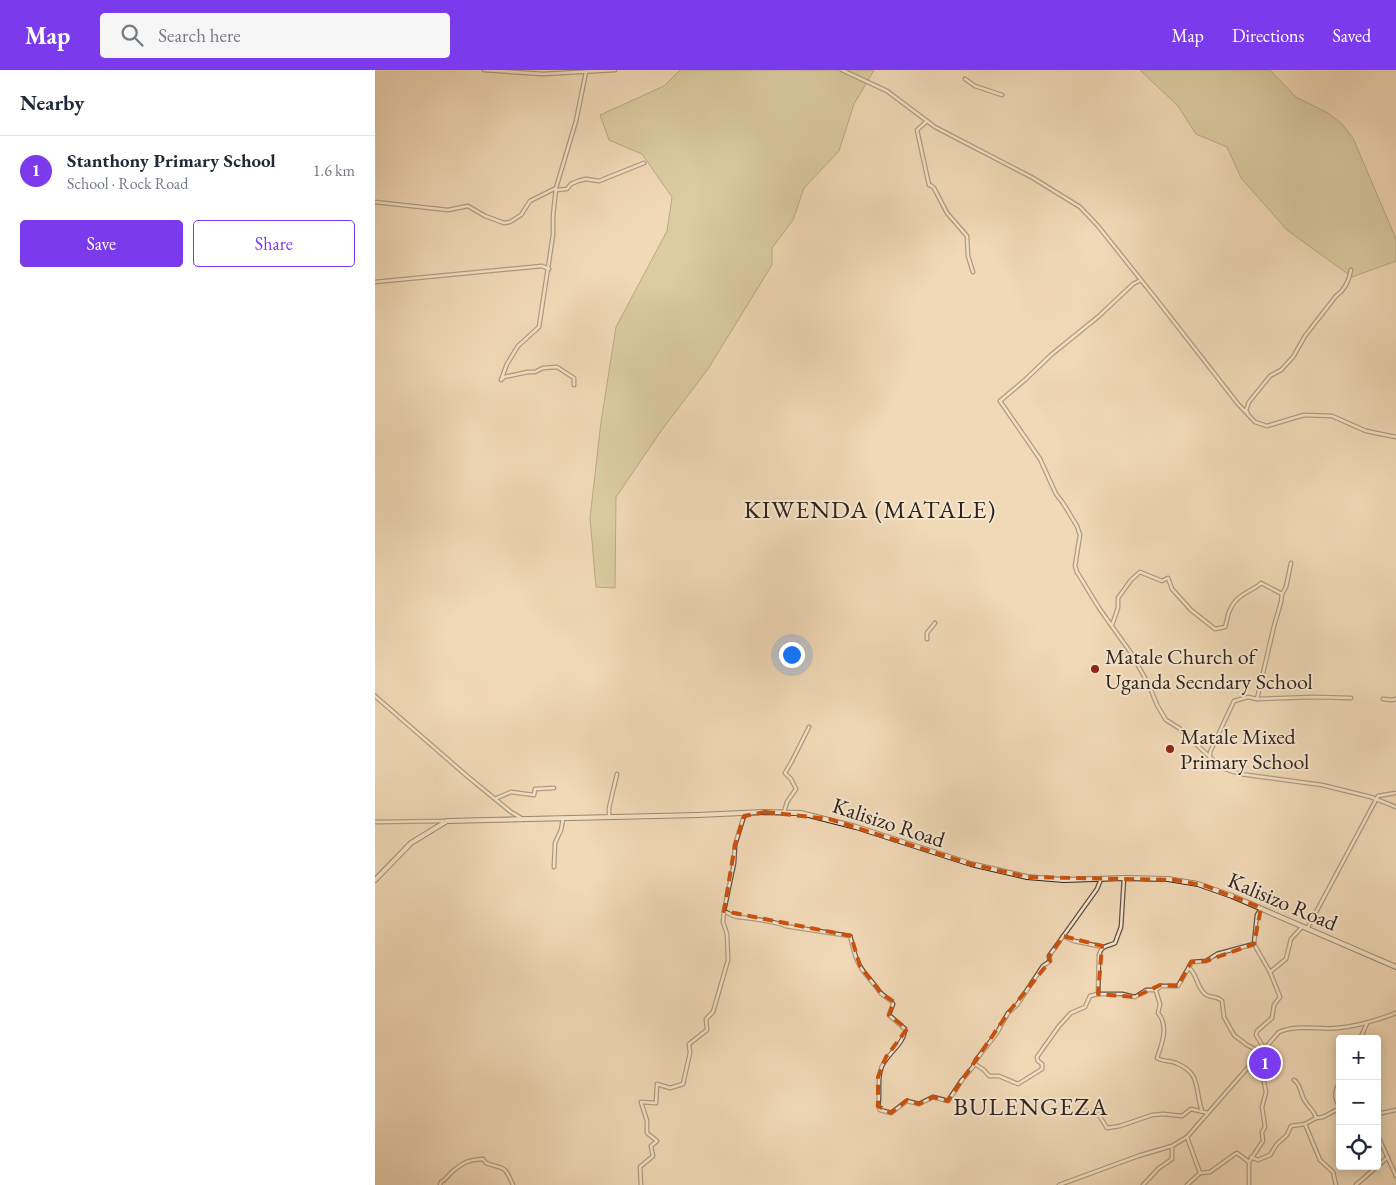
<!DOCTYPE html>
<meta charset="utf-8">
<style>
body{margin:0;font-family:"EB Garamond",serif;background:#f6f6f7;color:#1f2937}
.controls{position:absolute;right:15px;bottom:15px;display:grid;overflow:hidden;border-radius:5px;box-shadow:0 2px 12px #0003}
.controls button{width:45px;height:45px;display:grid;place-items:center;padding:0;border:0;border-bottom:1px solid #e0e1e3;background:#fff;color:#1f2937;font:25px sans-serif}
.you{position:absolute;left:416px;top:584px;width:18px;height:18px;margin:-12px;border:4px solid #fff;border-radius:50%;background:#1a73e8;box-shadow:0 0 0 8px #1a73e833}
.badge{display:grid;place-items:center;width:32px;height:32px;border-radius:50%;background:#7c3aed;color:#fff;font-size:16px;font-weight:700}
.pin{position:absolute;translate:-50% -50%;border:2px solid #fff;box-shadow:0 1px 5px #0006}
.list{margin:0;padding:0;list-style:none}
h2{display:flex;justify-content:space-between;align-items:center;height:65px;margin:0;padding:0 20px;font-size:21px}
h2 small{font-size:16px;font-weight:400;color:#747a83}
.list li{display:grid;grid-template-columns:32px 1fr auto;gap:15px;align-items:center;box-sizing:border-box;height:70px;padding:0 20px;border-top:1px solid #e0e1e3}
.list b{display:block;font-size:19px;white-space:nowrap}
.list p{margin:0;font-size:16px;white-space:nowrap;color:#747a83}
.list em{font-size:16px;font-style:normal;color:#747a83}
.actions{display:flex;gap:10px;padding:15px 20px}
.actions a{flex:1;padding:11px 0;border:1px solid #7c3aed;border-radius:5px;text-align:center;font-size:18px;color:#7c3aed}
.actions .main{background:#7c3aed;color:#fff}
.icon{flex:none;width:28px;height:28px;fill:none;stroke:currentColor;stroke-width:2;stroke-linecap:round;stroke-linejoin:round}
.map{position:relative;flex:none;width:1021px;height:1115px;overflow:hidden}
header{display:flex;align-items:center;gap:30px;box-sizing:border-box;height:70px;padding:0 25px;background:#7c3aed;color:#fff}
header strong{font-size:24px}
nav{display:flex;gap:28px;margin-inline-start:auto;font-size:18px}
.search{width:350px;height:45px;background:#f6f6f7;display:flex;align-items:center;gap:12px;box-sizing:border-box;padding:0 18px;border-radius:5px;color:#747a83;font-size:19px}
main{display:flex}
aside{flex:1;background:#fff}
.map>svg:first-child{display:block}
</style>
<header>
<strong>Map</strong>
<div class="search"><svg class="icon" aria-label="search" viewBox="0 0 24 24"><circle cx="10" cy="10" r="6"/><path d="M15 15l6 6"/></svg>Search here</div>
<nav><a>Map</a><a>Directions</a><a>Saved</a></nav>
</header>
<main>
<aside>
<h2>Nearby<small></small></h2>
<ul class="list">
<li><span class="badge">1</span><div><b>Stanthony Primary School</b><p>School · Rock Road</p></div><em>1.6 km</em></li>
</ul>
<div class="actions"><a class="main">Save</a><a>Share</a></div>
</aside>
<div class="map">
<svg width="1021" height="1115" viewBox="0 0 1021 1115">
<rect width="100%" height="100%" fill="#f1d8b6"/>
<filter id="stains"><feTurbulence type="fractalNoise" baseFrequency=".004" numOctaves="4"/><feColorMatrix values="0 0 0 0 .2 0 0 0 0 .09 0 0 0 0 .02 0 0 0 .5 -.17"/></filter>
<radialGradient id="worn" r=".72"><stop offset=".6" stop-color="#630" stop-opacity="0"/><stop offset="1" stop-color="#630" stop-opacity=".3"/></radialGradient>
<g fill="#c0bd89" stroke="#787052">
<path d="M305,0H499L479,34L464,81L429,118L418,150L397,178V195L333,299L286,361L241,427L240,518L221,517L215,448L226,352L241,257L292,161L297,127L267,84L234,70L225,45L289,16Z"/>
<path d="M765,0H895L921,27L953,43L967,54L978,68L1021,169V191L977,207L912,160L866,108L852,77L821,64L803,36Z"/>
</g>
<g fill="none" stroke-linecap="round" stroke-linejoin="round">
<g stroke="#605142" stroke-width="5">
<g id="street">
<path d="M109,0L168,4L240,0"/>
<path d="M467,0L512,21L560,57L658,108L705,137L723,156L782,230L863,334L880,352L892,356L929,345L957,346L991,361L1021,367"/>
<path d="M590,9L600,16L627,25"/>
<path d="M552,51L542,60L554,115"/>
<path d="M555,115L559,118L572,143L592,166L593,186L598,202"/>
<path d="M0,132L73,140L93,136L110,146L129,153L135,152L146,145L155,131L179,119L182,120L192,119L196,114L203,111L211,109L224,111L269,93"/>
<path d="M766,210L758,214L724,246L676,285L651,309L625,331L665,389L681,424L688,433L702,456L705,465L700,496L702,502L724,538L756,583L774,615L782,635L791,650L804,658L838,690L847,698L865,704L947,715L996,727L1021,737"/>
<path d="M0,212L167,196L174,199"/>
<path d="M127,309L129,307L153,302H160L168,298L182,297L199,308V315"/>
<path d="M126,310L132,294L143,276L164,257L178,165V146L181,118L201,51L211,2"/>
<path d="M873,344L871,340L874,332L895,306L906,300L918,287L930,266L961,226C970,220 974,211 976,200"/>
<path d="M737,555L743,538V528L756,510L765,502L787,511L793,508L797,519L816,540L840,559L850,557C852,552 852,547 854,542C861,525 871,524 884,515L886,513L907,524L911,517L916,493"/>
<path d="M552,569V563L560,553"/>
<path d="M0,626L92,706L136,742L146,748"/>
<path d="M882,629L899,556L906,532L907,524"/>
<path d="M1008,629L1017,630L1021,629"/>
<path d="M835,687V682L859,631L873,627L882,629L939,627L976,628"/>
<path d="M120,729L136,722L159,725L160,719L179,718"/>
<path d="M409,742L412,732L421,719L416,709L410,703L417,691L434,657"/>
<path d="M234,746V738L242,704"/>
<path d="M0,752L71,751"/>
<path d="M179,797L180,773L186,760L188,749"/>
<path d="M749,808L746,857L740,873C731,877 727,875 724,885L723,924H747L760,927L771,920H781L786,916H803L817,892L831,891L842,884L879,874L882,845L886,839"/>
<path d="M349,841C353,843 358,847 364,847C372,848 404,852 410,856L475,866C478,876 479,886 485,896C490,905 498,912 504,921C508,927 515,928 518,934L514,945L530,959C530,973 513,983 507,996C501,1010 506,1023 503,1036L505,1040L516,1043L532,1031L544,1034L558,1027L573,1031L587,1010L598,997L601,990L622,963L633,943L642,935L668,896L675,891L674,886L722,819L726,809"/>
<path d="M932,859L1003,726L1021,723"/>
<path d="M688,866L699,871L728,877"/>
<path d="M879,874L895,902L911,889L916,869L927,857"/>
<path d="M814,898C822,904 821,915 829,923C834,929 842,925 847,931L849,947L859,965L872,975L886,982"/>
<path d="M781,921L785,934L783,943C794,956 787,974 782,988C788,992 795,990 801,993C827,1004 819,1018 827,1041"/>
<path d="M985,969L992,953"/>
<path d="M889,978L881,965L882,961L897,948L899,935L905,927L895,902"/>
<path d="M600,994L609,1000L614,1006H624L643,1014L667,999V994L663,991L662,987L684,956L696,943L710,937L715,926L723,924"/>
<path d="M919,1010C926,1014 925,1024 930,1031C934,1038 939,1040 941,1048L930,1054L945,1090L958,1102L961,1115"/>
<path d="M965,1012C959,1021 959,1028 965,1037"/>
<path d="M706,1039L724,1045L732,1058L745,1056L777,1045L788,1044L807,1046L816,1039L833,1043"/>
<path d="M1002,1044L1021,1040"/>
<path d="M941,1048L948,1047L965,1038"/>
<path d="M1002,1064L1021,1106"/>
<path d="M812,1067L825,1103L812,1115"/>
<path d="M876,1087L883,1090L895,1085L902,1074L912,1065L916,1056L930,1054"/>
<path d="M825,1103L835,1102L860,1084L862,1083L874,1092"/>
<path d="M65,1115L66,1112C72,1109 73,1105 78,1101C89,1092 93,1090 108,1089L111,1093C130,1100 129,1094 138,1115"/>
<path d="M266,1115L265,1097L278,1086L276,1076L282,1071L272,1063V1051L266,1032L281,1033L282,1014L295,1018L308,1014L315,983L314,974L332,960L331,949L338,942L353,890L352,864L348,852L349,841L359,793L360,775L369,746L374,744"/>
<path d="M684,1115L763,1086L797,1076L812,1067L904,962C921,954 944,960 963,958C983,956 1003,950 1021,943"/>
<path d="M768,1115L784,1098L797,1089V1076"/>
<path d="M874,1115V1092L888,1071L887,1062L890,1057L887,1037L891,1022L888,1007L879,990"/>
<path d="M981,1115L1013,1087"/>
</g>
</g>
<g stroke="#2f241c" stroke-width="6">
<path id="secondary" d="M0,810L36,773L72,751L323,745L390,742L426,743L481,757L596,794L652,807L689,810L749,808L793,809L823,814L857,826L1021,897"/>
</g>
<use href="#street" stroke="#f6e6d0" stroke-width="2.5"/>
<use href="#secondary" stroke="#f6e6d0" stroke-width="4"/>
</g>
<path d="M0 0H1021V1115H0ZM390,742L454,749L596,794L652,807L800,810L831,816L886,838L879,874L831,891L816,892L803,916L785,915L760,927L723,924L727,876L688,866L674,887L675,891L633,943L573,1031L558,1027L544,1034L532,1030L516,1043L503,1036V1007L511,987L532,959L514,945L519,932L506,923L485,896L476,866L349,841L360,775L369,746Z" fill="#f1d8b6" fill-opacity=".55" fill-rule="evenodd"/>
<path fill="none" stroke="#cc510e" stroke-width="4" stroke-dasharray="10 6" stroke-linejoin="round" d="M390,742L454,749L596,794L652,807L800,810L831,816L886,838L879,874L831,891L816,892L803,916L785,915L760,927L723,924L727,876L688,866L674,887L675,891L633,943L573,1031L558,1027L544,1034L532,1030L516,1043L503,1036V1007L511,987L532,959L514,945L519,932L506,923L485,896L476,866L349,841L360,775L369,746Z"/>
<g fill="#8f2418" stroke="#f6e6d0" stroke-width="2">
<circle cx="720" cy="599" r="5"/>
<circle cx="795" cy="679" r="5"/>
</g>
<g text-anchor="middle" stroke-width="4" stroke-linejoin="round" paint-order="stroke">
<g font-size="22" fill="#2f241c" stroke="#f6e6d0" text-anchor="start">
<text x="730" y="594">Matale Church of<tspan x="730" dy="25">Uganda Secndary School</tspan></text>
<text x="805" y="674">Matale Mixed<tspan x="805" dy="25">Primary School</tspan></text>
</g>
<g font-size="22" fill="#2f241c" stroke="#f6e6d0">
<text transform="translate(514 752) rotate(18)" y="8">Kalisizo Road</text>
<text transform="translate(908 831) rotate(23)" y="8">Kalisizo Road</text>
</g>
<g font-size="25" letter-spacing="1" fill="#2f241c" stroke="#f6e6d0">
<text x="495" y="448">KIWENDA (MATALE)</text>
<text x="656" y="1045">BULENGEZA</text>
</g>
</g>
<rect width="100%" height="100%" filter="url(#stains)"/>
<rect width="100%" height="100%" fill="url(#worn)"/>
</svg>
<div class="controls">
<button>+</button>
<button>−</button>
<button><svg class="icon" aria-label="locate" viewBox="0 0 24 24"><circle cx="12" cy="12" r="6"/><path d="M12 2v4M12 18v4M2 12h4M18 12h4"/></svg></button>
</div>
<div class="you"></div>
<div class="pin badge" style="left:890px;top:993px">1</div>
</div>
</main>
